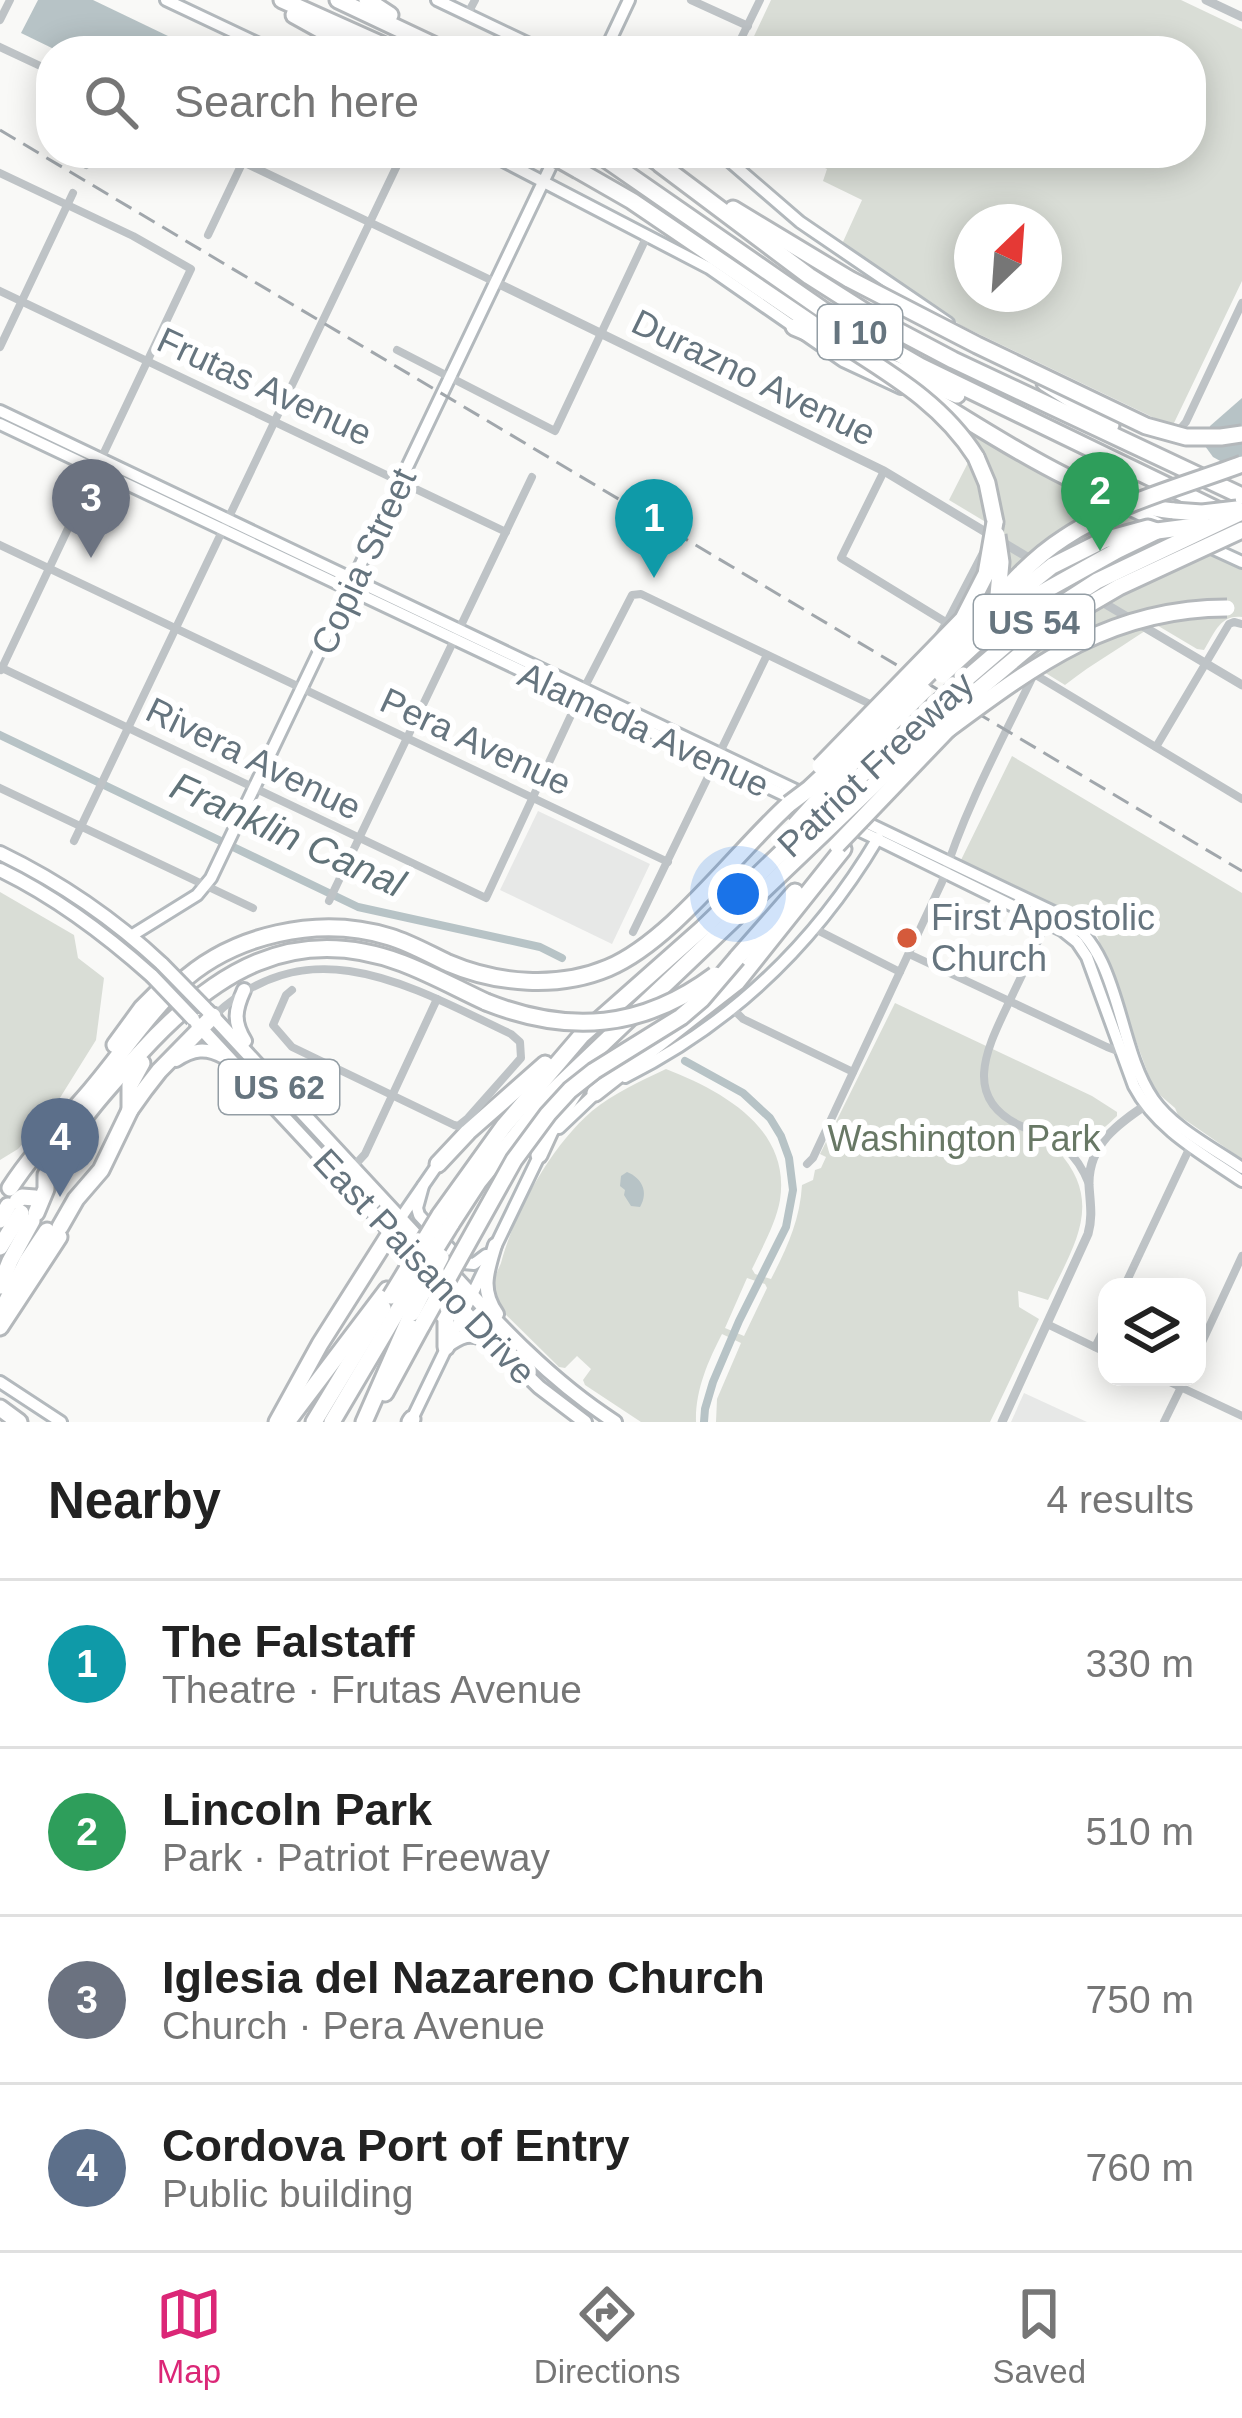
<!DOCTYPE html>
<meta charset="utf-8">
<style>
body{margin:0;font-family:Helvetica,sans-serif;background:#f2f2f2;color:#222}
.controls{position:absolute;right:36px;bottom:36px;display:grid;overflow:hidden;border-radius:24px;box-shadow:0 6px 30px #0003}
.controls button{width:108px;height:108px;display:grid;place-items:center;padding:0;border:0;border-bottom:3px solid #e0e0e0;background:#fff;color:#222;font:60px sans-serif}
.compass{position:absolute;left:954px;top:204px;width:108px;height:108px;border-radius:50%;background:#fff;box-shadow:0 6px 30px #0003;rotate:25deg}
.you{position:absolute;left:738px;top:894px;width:42px;height:42px;margin:-30px;border:9px solid #fff;border-radius:50%;background:#1a73e8;box-shadow:0 0 0 18px #1a73e833}
.badge{display:grid;place-items:center;width:78px;height:78px;border-radius:50%;background:#db2777;color:#fff;font-size:39px;font-weight:700}
.pin{position:absolute;translate:-50% -99px;filter:drop-shadow(0 3px 6px #0008)}
.pin::after{content:'';position:absolute;top:63px;width:42px;height:36px;background:inherit;clip-path:polygon(0 0,100% 0,50% 100%)}
.list{margin:0;padding:0;list-style:none}
h2{display:flex;justify-content:space-between;align-items:center;height:156px;margin:0;padding:0 48px;font-size:51px}
h2 small{font-size:39px;font-weight:400;color:#767676}
.list li{display:grid;grid-template-columns:78px 1fr auto;gap:36px;align-items:center;box-sizing:border-box;height:168px;padding:0 48px;border-top:3px solid #e0e0e0}
.list b{display:block;font-size:45px;white-space:nowrap}
.list p{margin:0;font-size:39px;white-space:nowrap;color:#767676}
.list em{font-size:39px;font-style:normal;color:#767676}
.icon{flex:none;width:66px;height:66px;fill:none;stroke:currentColor;stroke-width:2;stroke-linecap:round;stroke-linejoin:round}
.map{position:relative;flex:none;width:1242px;height:1422px;overflow:hidden}
.search{position:absolute;background:#fff;box-shadow:0 6px 30px #0003;left:36px;right:36px;top:36px;height:132px;display:flex;align-items:center;gap:30px;box-sizing:border-box;padding:0 42px;border-radius:48px;color:#767676;font-size:45px}
.sheet{height:828px;background:#fff}
nav{display:flex;justify-content:space-around;align-items:center;box-sizing:border-box;height:168px;border-top:3px solid #e0e0e0;background:#fff;font-size:33px;color:#767676}
nav a{display:grid;justify-items:center;gap:6px}
nav .on{color:#db2777}
.map>svg:first-child{display:block}
</style>
<div class="map">
<svg width="1242" height="1422" viewBox="0 0 1242 1422">
<rect width="100%" height="100%" fill="#f9f9f7"/>
<g fill="#e7e8e7">
<path d="M538,811L650,864L612,944L500,890Z"/>
<path d="M1024,1393L1087,1422H1011Z"/>
</g>
<g fill="#d9ddd6" fill-rule="evenodd">
<path d="M771,0H1181L1242,29V281L1174,423L1169,425L962,326L842,244L862,200L823,181L827,169L793,153H1191V51H747ZM972,222H1044V294H972Z"/>
<path d="M968,427L1079,494L1242,569V617C1220,614 1214,634 1204,650L1197,649L1155,624C1124,646 1094,662 1065,685L960,620L1004,533L949,500L977,445L966,431Z"/>
<path d="M1012,756L1242,893V1159L1178,1115L1175,1108L1154,1090L1092,922L961,860Z"/>
<path d="M0,892L74,935L78,958L104,978L96,1040L53,1109L18,1149L0,1160Z"/>
<path d="M895,1003L1092,1096L1117,1112V1116C1097,1135 1091,1139 1063,1138L1057,1150C1106,1202 1073,1247 1048,1300L1018,1291L1019,1307L1039,1319L990,1422H716L717,1399L741,1343L722,1334C708,1361 695,1391 696,1422H641L585,1385L583,1380L591,1369L577,1356L565,1368L559,1367L499,1308C496,1299 492,1291 494,1281C495,1276 499,1268 501,1263C514,1213 551,1146 592,1111C614,1093 641,1081 666,1069C722,1091 791,1128 780,1200C776,1223 762,1248 752,1269L755,1274L771,1279C787,1248 800,1220 802,1185L813,1180L815,1170L821,1168L826,1157L820,1154ZM747,1278L765,1284L767,1288L744,1336L725,1328Z"/>
</g>
<g fill="#b7c3c6">
<path d="M38,0H93L168,36L161,51H58L21,33Z"/>
<path d="M1242,398V473L1213,457L1205,446L1210,426Z"/>
<path d="M627,1172C642,1178 649,1192 640,1207L631,1206L624,1195L625,1190L620,1186L621,1176Z"/>
</g>
<g fill="none" stroke-linecap="round" stroke-linejoin="round">
<g stroke="#b7c3c6" stroke-width="8">
<path d="M0,735L358,907L540,947L562,958"/>
<path d="M685,1061L743,1093L770,1118L781,1136L789,1158L793,1190L786,1227L739,1321L713,1382L705,1409L704,1422"/>
</g>
<g stroke="#b3b9bd" stroke-width="16">
<g id="secondary">
<path d="M166,0L274,51"/>
<path d="M437,0L544,51"/>
<path d="M605,51L629,0"/>
<path d="M488,153L709,268L843,361L901,388"/>
<path d="M720,153L800,222L948,323"/>
<path d="M514,163L528,161L536,153"/>
<path d="M0,411L804,794"/>
<path d="M0,424L877,839L1062,930L1077,942L1087,957L1134,1086C1157,1130 1203,1154 1242,1181"/>
<path d="M1124,507L1167,527"/>
<path d="M1205,545L1242,562"/>
<path d="M859,819L1064,917C1122,954 1116,1045 1153,1099C1173,1128 1213,1148 1242,1168"/>
<path d="M131,936L197,895L211,878L557,153"/>
<path d="M625,1077C733,1023 817,941 878,838"/>
<path d="M559,1128L598,1091"/>
<path d="M423,1186L417,1208L419,1215L463,1263L474,1264L486,1255"/>
<path d="M391,1232L438,1164"/>
<path d="M0,1382L61,1422"/>
<path d="M412,1419L541,1152"/>
</g>
</g>
<g stroke="#b2b7bb" stroke-width="18">
<g id="primary">
<path d="M0,853C60,882 113,918 162,964"/>
<path d="M0,870C56,897 105,934 152,976"/>
<path d="M244,990C235,1010 233,1022 245,1041"/>
<path d="M207,1010L426,1246"/>
<path d="M197,1024L497,1346L539,1387L585,1422"/>
<path d="M176,1060C193,1049 206,1047 224,1057"/>
<path d="M495,1245C487,1272 480,1290 497,1314"/>
<path d="M448,1269C499,1325 551,1381 615,1422"/>
<path d="M446,1347C460,1336 471,1331 488,1341"/>
</g>
</g>
<g stroke="#b4b8bb" stroke-width="21">
<g id="motorway">
<path d="M282,0L396,51"/>
<path d="M338,0L446,51"/>
<path d="M367,0L390,15"/>
<path d="M294,15L359,51"/>
<path d="M597,153L823,310L920,366L1242,522"/>
<path d="M644,153L667,168"/>
<path d="M660,164L809,276L883,323L953,360L1242,496"/>
<path d="M578,170L632,201L826,333"/>
<path d="M733,209L849,279"/>
<path d="M794,327L957,395"/>
<path d="M1045,383L1111,425"/>
<path d="M926,395C998,438 1090,503 1174,511"/>
<path d="M976,457L987,483L995,522"/>
<path d="M737,958L795,892"/>
<path d="M115,1045L142,1008L169,981"/>
<path d="M595,1093L737,982L843,849"/>
<path d="M130,1110V1085L142,1063"/>
<path d="M539,1155L550,1131L576,1090"/>
<path d="M438,1164L468,1132L545,1064"/>
<path d="M10,1188C33,1152 63,1123 91,1090C120,1056 145,1017 178,985C232,934 319,915 390,937C410,943 429,954 448,963C497,984 558,989 608,968C672,941 736,852 789,804"/>
<path d="M17,1201L22,1197L35,1198"/>
<path d="M36,1213L46,1189V1175L54,1171C71,1126 109,1087 141,1052C213,973 292,922 402,963C431,974 458,989 486,1002"/>
<path d="M440,1215L504,1126L581,1036L703,928L801,834"/>
<path d="M0,1220L8,1206"/>
<path d="M451,1224L479,1181L546,1098L813,843"/>
<path d="M60,1227L76,1199L101,1170L130,1110L145,1089L159,1071L213,1016"/>
<path d="M0,1247L21,1213"/>
<path d="M0,1286L10,1261L32,1221"/>
<path d="M427,1296L446,1318V1347"/>
<path d="M0,1314L27,1261L47,1231"/>
<path d="M0,1327L59,1237"/>
<path d="M385,1393L422,1325"/>
<path d="M0,1408L19,1422"/>
<path d="M277,1422L320,1344L391,1232"/>
<path d="M287,1422L387,1290"/>
<path d="M314,1422L383,1308"/>
<path d="M332,1422L401,1305"/>
<path d="M364,1422L412,1313"/>
<path d="M410,1422L412,1419"/>
</g>
</g>
<g stroke="#bec3c6" stroke-width="8">
<path d="M691,0L748,26"/>
<path d="M467,15L475,0"/>
<path d="M0,20L10,0"/>
<path d="M0,47L51,71"/>
<path d="M735,51L760,0"/>
<path d="M224,153L495,282"/>
<path d="M86,165L92,153"/>
<path d="M0,173L133,236L191,269L1,670"/>
<path d="M208,235L247,153"/>
<path d="M0,291L506,532"/>
<path d="M0,347L73,193"/>
<path d="M397,350L555,431L647,236"/>
<path d="M1175,430L1180,429L1186,422L1242,303"/>
<path d="M884,471L841,558L957,629"/>
<path d="M0,545L668,862"/>
<path d="M936,639L947,622L986,547"/>
<path d="M981,642L1242,799"/>
<path d="M0,667L486,898L579,698L632,595L641,594L870,704"/>
<path d="M1156,747L1229,624L1234,622L1242,624"/>
<path d="M0,788L253,908"/>
<path d="M74,841L403,153"/>
<path d="M329,901L532,477"/>
<path d="M1047,922C1035,948 1023,973 1011,998C990,1043 958,1097 1021,1126C1055,1141 1074,1146 1089,1184"/>
<path d="M815,929L900,972"/>
<path d="M633,932L767,655"/>
<path d="M909,954L1107,1047L1115,1050L1125,1048"/>
<path d="M733,1009L743,1019L853,1072"/>
<path d="M215,1015C310,925 412,987 511,1034L520,1042L521,1058L468,1118L458,1126L454,1125L292,1047L273,1025L286,995L292,990"/>
<path d="M1063,1142L1095,1141L1106,1135"/>
<path d="M807,1164L813,1158L942,882C964,810 1001,742 1034,674"/>
<path d="M353,1167L365,1154L437,999"/>
<path d="M1124,1287L1190,1147"/>
<path d="M1047,1324L1107,1353"/>
<path d="M1095,1347L1107,1323"/>
<path d="M1197,1353L1242,1256"/>
<path d="M1159,1377L1242,1416"/>
<path d="M1164,1422L1186,1377"/>
</g>
<g stroke="#bec3c6" stroke-width="9">
<path d="M1206,0L1242,17"/>
<path d="M495,282L884,471L1067,581"/>
<path d="M1097,599L1242,685"/>
<path d="M1002,1422L1088,1234C1093,1216 1090,1203 1089,1185C1088,1144 1119,1123 1149,1103"/>
</g>
<use href="#secondary" stroke="#fff" stroke-width="10"/>
<use href="#primary" stroke="#fff" stroke-width="12"/>
<use href="#motorway" stroke="#fff" stroke-width="15"/>
<path stroke="#a1a7ac" stroke-width="3" stroke-dasharray="18 9" stroke-linecap="butt" d="M0,130L1242,871"/>
<g stroke="#b2b7bb" stroke-width="18" stroke-linecap="butt">
<g id="primary-bridge">
<path d="M162,964L205,1008"/>
<path d="M152,976L193,1019"/>
</g>
</g>
<g stroke="#b4b8bb" stroke-width="21" stroke-linecap="butt">
<g id="motorway-bridge">
<path d="M548,153L578,170"/>
<path d="M849,279L977,345L1146,426L1186,437H1221L1242,434"/>
<path d="M853,350C900,380 945,408 976,457"/>
<path d="M1174,511L1202,513L1237,509"/>
<path d="M997,535L1001,562L998,595"/>
<path d="M1008,601L1052,566L1104,540L1148,528L1157,531L1203,525"/>
<path d="M942,675L994,627L1032,598L1118,550L1157,531"/>
<path d="M947,730C1036,664 1111,608 1227,608"/>
<path d="M820,766L963,619L986,574L995,522"/>
<path d="M789,804L809,789C854,747 898,705 941,661C983,620 1014,570 1064,538C1117,503 1183,486 1242,464"/>
<path d="M795,825L844,771L924,691"/>
<path d="M801,834L916,722L1029,625L1097,581L1242,512"/>
<path d="M813,843L942,720L1059,622L1119,587L1242,530"/>
<path d="M837,845L951,726"/>
<path d="M486,1002C569,1035 643,1029 715,975"/>
<path d="M391,1296L440,1215"/>
<path d="M401,1305L451,1224"/>
<path d="M412,1313L441,1257"/>
<path d="M422,1325L514,1160L548,1114L570,1090L594,1071L681,1017L702,999L737,958"/>
</g>
</g>
<use href="#primary-bridge" stroke="#fff" stroke-width="12"/>
<use href="#motorway-bridge" stroke="#fff" stroke-width="15"/>
</g>
<circle fill="#d55a3b" stroke="#fff" stroke-width="4.5" cx="907" cy="938" r="12"/>
<g text-anchor="middle" stroke-width="12" stroke-linejoin="round" paint-order="stroke">
<g fill="#fff" stroke="#949ea5" stroke-width="3">
<rect x="818" y="305" width="84" height="54" rx="9"/>
<rect x="974" y="595" width="120" height="54" rx="9"/>
<rect x="219" y="1060" width="120" height="54" rx="9"/>
</g>
<g font-size="33" font-weight="bold" fill="#66757f">
<text x="860" y="344">I 10</text>
<text x="1034" y="634">US 54</text>
<text x="279" y="1099">US 62</text>
</g>
<g font-size="36" fill="#66757f" stroke="#fff">
<text transform="translate(754 377) rotate(26)" y="13">Durazno Avenue</text>
<text transform="translate(265 386) rotate(25)" y="13">Frutas Avenue</text>
<text transform="translate(363 561) rotate(-65)" y="13">Copia Street</text>
<text transform="translate(644 729) rotate(25)" y="13">Alameda Avenue</text>
<text transform="translate(476 741) rotate(25)" y="13">Pera Avenue</text>
<text transform="translate(254 758) rotate(26)" y="13">Rivera Avenue</text>
<text transform="translate(875 764) rotate(-43)" y="13">Patriot Freeway</text>
<text transform="translate(425 1266) rotate(47)" y="13">East Paisano Drive</text>
</g>
<g font-size="36" fill="#66757f" stroke="#fff" text-anchor="start">
<text x="931" y="930">First Apostolic<tspan x="931" dy="41">Church</tspan></text>
</g>
<g font-size="36" fill="#687865" stroke="#fff">
<text x="964" y="1151">Washington Park</text>
</g>
<g font-size="39" font-style="italic" fill="#617379" stroke="#fff">
<text transform="translate(288 834) rotate(24)" y="14">Franklin Canal</text>
</g>
</g>
</svg>
<div class="controls">
<button><svg class="icon" aria-label="layers" viewBox="0 0 24 24"><path d="M12 4l9 5-9 5-9-5zM3 14l9 5 9-5"/></svg></button>
</div>
<svg class="compass" viewBox="-18 -18 36 36"><path d="M0-13l5 13h-10z" fill="#e53935"/><path d="M0 13l5-13h-10z" fill="#767676"/></svg>
<div class="you"></div>
<div class="pin badge" style="left:654px;top:578px;background:#0f9aa8">1</div>
<div class="pin badge" style="left:1100px;top:551px;background:#2e9e5b">2</div>
<div class="pin badge" style="left:91px;top:558px;background:#6b7280">3</div>
<div class="pin badge" style="left:60px;top:1197px;background:#5c6f8a">4</div>
<div class="search"><svg class="icon" aria-label="search" viewBox="0 0 24 24"><circle cx="10" cy="10" r="6"/><path d="M15 15l6 6"/></svg>Search here</div>
</div>
<section class="sheet">
<h2>Nearby<small>4 results</small></h2>
<ul class="list">
<li><span class="badge" style="background:#0f9aa8">1</span><div><b>The Falstaff</b><p>Theatre · Frutas Avenue</p></div><em>330 m</em></li>
<li><span class="badge" style="background:#2e9e5b">2</span><div><b>Lincoln Park</b><p>Park · Patriot Freeway</p></div><em>510 m</em></li>
<li><span class="badge" style="background:#6b7280">3</span><div><b>Iglesia del Nazareno Church</b><p>Church · Pera Avenue</p></div><em>750 m</em></li>
<li><span class="badge" style="background:#5c6f8a">4</span><div><b>Cordova Port of Entry</b><p>Public building</p></div><em>760 m</em></li>
</ul>
</section>
<nav>
<a class="on"><svg class="icon" aria-label="map" viewBox="0 0 24 24"><path d="M3 6l6-2 6 2 6-2v14l-6 2-6-2-6 2zM9 4v14M15 6v14"/></svg>Map</a>
<a><svg class="icon" aria-label="directions" viewBox="0 0 24 24"><path d="M12 3l9 9-9 9-9-9zM9 14v-3h6M13 9l2 2-2 2"/></svg>Directions</a>
<a><svg class="icon" aria-label="saved" viewBox="0 0 24 24"><path d="M7 4h10v16l-5-4-5 4z"/></svg>Saved</a>
</nav>
